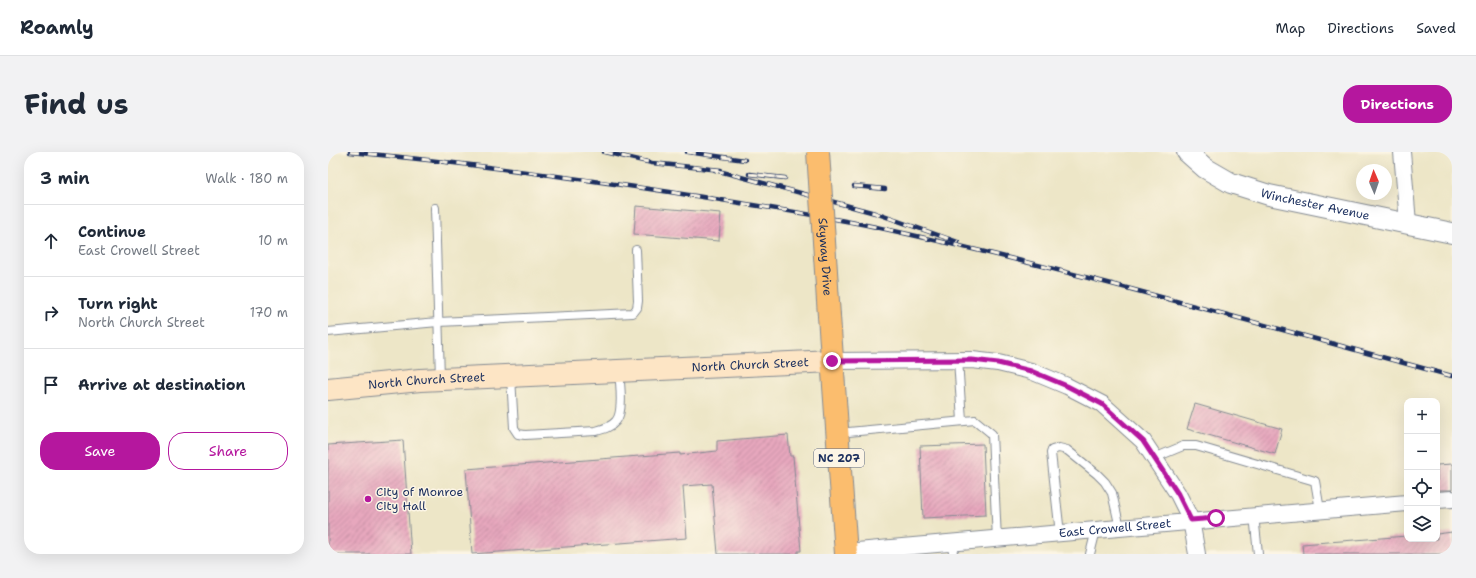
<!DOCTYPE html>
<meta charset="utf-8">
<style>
body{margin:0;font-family:"Shantell Sans",sans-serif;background:#f2f2f3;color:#1f2937}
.controls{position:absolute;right:12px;bottom:12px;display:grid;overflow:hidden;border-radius:8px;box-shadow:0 4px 16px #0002}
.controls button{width:36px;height:36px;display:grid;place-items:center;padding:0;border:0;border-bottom:1px solid #e0e1e3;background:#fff;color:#1f2937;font:20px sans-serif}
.compass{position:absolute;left:1028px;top:12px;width:36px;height:36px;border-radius:50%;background:#fff;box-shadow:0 4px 16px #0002;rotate:358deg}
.stop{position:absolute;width:12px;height:12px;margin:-9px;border:3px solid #b5179e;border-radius:50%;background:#fff}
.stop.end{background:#b5179e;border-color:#fff;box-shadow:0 1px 4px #0008}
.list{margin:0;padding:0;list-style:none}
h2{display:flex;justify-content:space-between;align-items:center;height:52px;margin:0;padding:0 16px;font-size:17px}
h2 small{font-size:13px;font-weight:400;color:#747a83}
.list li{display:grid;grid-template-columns:26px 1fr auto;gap:12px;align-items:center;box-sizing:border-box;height:72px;padding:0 16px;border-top:1px solid #e0e1e3}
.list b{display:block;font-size:15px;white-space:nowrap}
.list p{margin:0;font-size:13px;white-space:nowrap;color:#747a83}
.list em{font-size:13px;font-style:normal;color:#747a83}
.actions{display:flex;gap:8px;padding:12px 16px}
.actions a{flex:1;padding:9px 0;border:1px solid #b5179e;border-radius:16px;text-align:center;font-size:14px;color:#b5179e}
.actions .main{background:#b5179e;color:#fff}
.icon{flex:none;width:22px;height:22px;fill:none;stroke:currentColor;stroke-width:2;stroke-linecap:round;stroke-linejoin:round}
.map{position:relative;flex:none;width:1124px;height:402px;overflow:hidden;border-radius:16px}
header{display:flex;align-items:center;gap:24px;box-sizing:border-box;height:56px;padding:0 20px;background:#fff;border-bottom:1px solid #e0e1e3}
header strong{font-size:19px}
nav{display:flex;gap:22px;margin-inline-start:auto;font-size:14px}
.intro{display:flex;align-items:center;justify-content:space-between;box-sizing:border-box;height:96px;padding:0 24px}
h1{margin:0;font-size:28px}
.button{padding:10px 18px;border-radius:16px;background:#b5179e;color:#fff;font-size:14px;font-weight:700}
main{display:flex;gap:24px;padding:0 24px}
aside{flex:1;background:#fff;border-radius:16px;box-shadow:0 4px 16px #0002}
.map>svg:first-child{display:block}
</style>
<header>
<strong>Roamly</strong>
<nav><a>Map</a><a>Directions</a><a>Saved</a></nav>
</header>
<div class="intro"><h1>Find us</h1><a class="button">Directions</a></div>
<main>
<aside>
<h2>3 min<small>Walk · 180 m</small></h2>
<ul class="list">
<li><svg class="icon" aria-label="ahead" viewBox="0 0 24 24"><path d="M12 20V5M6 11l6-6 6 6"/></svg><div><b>Continue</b><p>East Crowell Street</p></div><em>10 m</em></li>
<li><svg class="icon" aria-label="right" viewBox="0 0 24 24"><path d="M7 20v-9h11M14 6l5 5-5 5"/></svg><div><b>Turn right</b><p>North Church Street</p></div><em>170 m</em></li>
<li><svg class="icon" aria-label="arrive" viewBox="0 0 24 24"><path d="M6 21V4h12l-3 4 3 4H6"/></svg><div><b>Arrive at destination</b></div></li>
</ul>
<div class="actions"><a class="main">Save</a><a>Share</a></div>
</aside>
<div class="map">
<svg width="1124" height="402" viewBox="0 0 1124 402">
<defs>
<pattern id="building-hatch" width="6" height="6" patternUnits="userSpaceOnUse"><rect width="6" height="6" fill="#e7a7bd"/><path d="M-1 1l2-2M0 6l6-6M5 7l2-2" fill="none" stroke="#ba889d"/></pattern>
</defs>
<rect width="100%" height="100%" fill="#fcf5e5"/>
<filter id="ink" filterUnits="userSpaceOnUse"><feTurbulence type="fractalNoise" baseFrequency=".025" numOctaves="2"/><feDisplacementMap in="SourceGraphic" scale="8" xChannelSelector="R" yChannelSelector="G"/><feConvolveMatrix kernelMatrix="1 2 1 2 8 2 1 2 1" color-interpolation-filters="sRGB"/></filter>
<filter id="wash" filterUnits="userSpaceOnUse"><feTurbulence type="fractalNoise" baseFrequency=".012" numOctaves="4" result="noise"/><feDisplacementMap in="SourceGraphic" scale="16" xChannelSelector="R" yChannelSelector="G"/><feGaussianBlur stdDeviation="0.9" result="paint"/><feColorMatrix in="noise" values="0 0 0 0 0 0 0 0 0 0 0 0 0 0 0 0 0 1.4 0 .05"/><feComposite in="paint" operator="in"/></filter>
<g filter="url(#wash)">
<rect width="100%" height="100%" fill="#ede6c7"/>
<g id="blocks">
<g fill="url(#building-hatch)">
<path d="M308,54L393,61L391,89L306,82Z"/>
<path d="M867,252L954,277L947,302L859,277Z"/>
<path d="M460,283L462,304H465L473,399H470V402H390L384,332L355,334L359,386L144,402L138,317L352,301V303L389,299V289Z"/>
<path d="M75,288L83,402H0V293Z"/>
<path d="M655,292L658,363L595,366L592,294Z"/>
<path d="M1124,312V338H1109V313Z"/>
<path d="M1124,380V402H975L974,392L1079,384V387H1109V382Z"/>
</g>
</g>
</g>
<g filter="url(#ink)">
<use href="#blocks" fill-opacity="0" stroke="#848a92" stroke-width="1"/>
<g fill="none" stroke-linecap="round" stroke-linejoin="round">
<g stroke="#848a92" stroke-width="10">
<g id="service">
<path d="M107,56L112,226"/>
<path d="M0,180L110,170L305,161L309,156L310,149L308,98"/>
<path d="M630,207L634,269"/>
<path d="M183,225L186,276L190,282L197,283L268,279C276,277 283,275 288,269C296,260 292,231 291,219"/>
<path d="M510,281L647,268L664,282L669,388"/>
<path d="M826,306L855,294H868L987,329L992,358"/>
<path d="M926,363L930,402"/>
<path d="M732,382L723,301L724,298L731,296L739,298L769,322L777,330L784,341L792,376"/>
<path d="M624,391L625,402"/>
<path d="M762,402L768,378"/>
</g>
</g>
<g stroke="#848a92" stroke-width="18">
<g id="minor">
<path d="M1074,0L1080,71"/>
<path d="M504,209L644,208L670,211L703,219L739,234L774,252L815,289L850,342L863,368L869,402"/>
<path d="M1109,348L1124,347"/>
<path id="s1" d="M518,400C705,384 892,366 1079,351"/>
</g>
</g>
<g stroke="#848a92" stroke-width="22">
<g id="tertiary">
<path id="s2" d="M859,0L877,16L903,31L941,43L1124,81"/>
</g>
</g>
<g stroke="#848a92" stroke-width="24">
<g id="secondary">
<path id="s3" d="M0,237L92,228L504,209"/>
</g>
</g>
<g stroke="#848a92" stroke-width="24">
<path id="primary" d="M501,164L518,402"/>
</g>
<use href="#service" stroke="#fff" stroke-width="8"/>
<use href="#minor" stroke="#fff" stroke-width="16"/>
<use href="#tertiary" stroke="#fff" stroke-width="20"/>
<use href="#secondary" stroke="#fde5c5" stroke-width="22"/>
<use href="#primary" stroke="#fbbd6e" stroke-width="22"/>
<g stroke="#1b2f5e" stroke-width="4.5">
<g id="rail">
<path d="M22,0C129,10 235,24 342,40C411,51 480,61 548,75C742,117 933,173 1124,224"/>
<path d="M276,0L324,11L393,18"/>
<path d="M359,0L417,8"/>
<path d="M387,18L547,61L630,90"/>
<path d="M421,22L457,26L421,22"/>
<path d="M526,34L557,37"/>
</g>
</g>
<use href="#rail" stroke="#fcf5e5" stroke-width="3" stroke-dasharray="9" stroke-linecap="butt"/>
<g stroke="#848a92" stroke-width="24" stroke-linecap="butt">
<g id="primary-bridge">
<path id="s4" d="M490,0L501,164"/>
</g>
</g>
<use href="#primary-bridge" stroke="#fbbd6e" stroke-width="22"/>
</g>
</g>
<g fill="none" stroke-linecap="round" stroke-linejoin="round" filter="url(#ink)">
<path stroke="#b5179e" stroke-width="5" d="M504,209L644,208L670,211L703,219L739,234L774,252L815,289L850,342L863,368L888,366"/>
</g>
<circle fill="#b5179e" stroke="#fcf5e5" stroke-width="1.5" cx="40" cy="347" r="4"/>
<g text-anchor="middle" stroke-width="3" stroke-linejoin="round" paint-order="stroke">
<rect fill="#fcf5e5" stroke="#5e6a86" stroke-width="1" x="486" y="297" width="50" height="18" rx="3"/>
<g font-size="11" font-weight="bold" fill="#1b2f5e">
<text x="511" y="310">NC 207</text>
</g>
<g font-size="12" fill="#1b2f5e" stroke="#fcf5e5">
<text dy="4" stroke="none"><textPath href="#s2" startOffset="141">Winchester Avenue</textPath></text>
<text dy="4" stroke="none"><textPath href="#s4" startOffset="105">Skyway Drive</textPath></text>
<text dy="4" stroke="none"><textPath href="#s3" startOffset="423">North Church Street</textPath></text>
<text dy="4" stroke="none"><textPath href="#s3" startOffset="99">North Church Street</textPath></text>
<text dy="4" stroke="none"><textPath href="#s1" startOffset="270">East Crowell Street</textPath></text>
</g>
<g font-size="12" fill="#1b2f5e" stroke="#fcf5e5" text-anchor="start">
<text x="48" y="344">City of Monroe<tspan x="48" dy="14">City Hall</tspan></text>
</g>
</g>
</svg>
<div class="controls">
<button>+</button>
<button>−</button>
<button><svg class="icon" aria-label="locate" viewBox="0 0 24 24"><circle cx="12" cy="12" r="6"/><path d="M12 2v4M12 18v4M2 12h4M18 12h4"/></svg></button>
<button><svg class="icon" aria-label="layers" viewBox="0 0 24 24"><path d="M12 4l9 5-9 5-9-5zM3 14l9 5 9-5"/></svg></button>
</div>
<svg class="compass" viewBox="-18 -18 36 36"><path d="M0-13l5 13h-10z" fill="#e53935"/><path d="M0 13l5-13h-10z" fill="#747a83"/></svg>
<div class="stop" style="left:888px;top:366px"></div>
<div class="stop end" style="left:504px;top:209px"></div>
</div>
</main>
